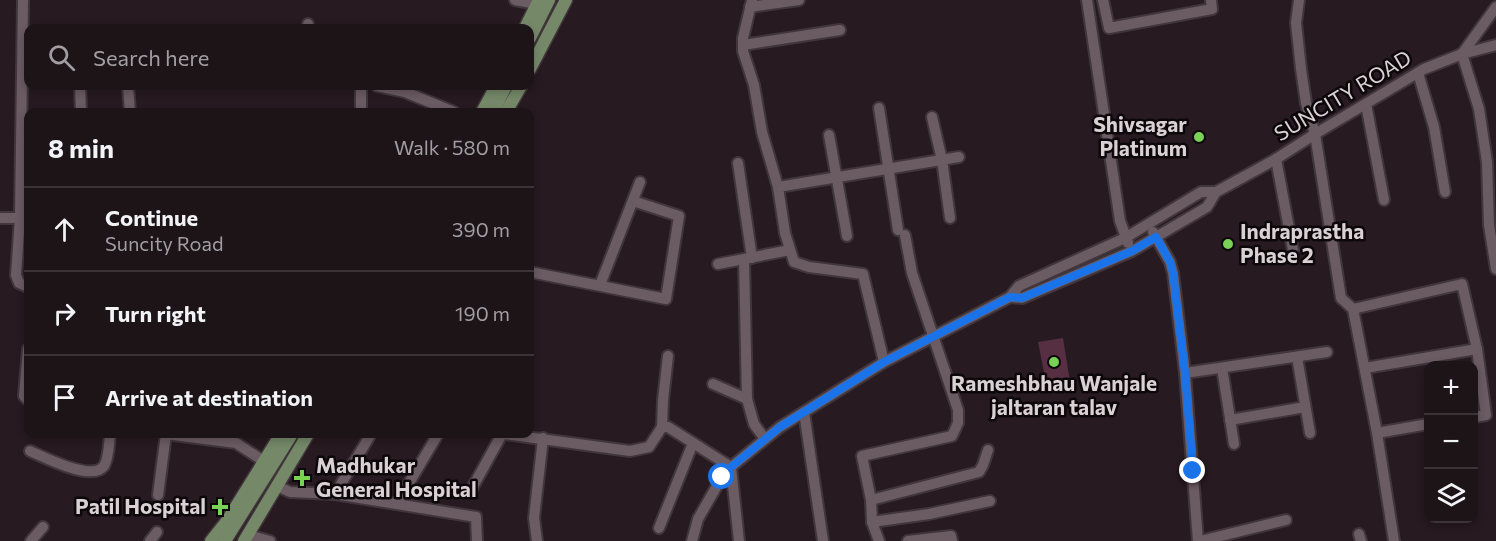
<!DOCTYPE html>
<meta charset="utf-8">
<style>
body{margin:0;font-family:Commissioner,sans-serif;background:#251d21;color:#f1f3f6}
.controls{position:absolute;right:18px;bottom:18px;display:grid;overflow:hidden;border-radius:12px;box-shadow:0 3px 9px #0003}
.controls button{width:54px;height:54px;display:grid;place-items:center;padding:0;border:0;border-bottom:2px solid #3b3337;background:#1d1418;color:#f1f3f6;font:30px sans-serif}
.stop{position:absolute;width:18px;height:18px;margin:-14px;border:4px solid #1a73e8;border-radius:50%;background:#fff}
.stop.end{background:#1a73e8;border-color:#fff;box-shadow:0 2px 6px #0008}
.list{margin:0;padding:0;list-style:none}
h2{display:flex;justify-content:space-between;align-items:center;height:78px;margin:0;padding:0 24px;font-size:26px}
h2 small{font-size:20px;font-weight:400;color:#a09ea2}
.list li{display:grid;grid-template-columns:39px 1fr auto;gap:18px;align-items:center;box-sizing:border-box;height:84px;padding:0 24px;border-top:2px solid #3b3337}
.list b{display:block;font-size:22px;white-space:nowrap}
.list p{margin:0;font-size:20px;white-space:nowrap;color:#a09ea2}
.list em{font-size:20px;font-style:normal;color:#a09ea2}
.icon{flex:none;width:33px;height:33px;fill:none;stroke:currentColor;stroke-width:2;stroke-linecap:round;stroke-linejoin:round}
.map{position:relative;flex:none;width:1496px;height:541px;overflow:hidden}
.search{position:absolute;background:#1d1418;box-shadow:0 3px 9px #0003;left:24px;top:24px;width:510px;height:66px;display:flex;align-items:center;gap:15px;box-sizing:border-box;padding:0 21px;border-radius:12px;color:#a09ea2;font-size:22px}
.panel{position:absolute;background:#1d1418;box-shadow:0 3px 9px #0003;left:24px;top:108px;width:510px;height:330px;border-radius:12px}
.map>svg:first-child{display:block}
</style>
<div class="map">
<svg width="1496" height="541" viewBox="0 0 1496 541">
<rect width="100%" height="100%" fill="#271a20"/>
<path fill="#562f43" d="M1063,338L1070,382L1047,387L1038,342Z"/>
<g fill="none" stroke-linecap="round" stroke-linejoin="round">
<g stroke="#40363b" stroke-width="14">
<g id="minor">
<path d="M23,0L20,218L16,275L19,283L28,287"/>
<path d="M515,0L537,4"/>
<path d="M752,0L743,38V51L754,85L762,132L778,187L785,233L794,262L809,267L863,274L884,362"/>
<path d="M1087,0L1120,221L1128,243"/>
<path d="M1103,0L1109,28L1212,9L1211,0"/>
<path d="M1299,0L1296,23L1301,69L1306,103L1315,134L1341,298L1353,309L1462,284L1477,349L1486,415L1474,417"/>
<path d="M750,7L799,0"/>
<path d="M308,28V24"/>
<path d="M743,45L840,30"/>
<path d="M1462,54L1479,109L1487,162L1489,225L1496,269"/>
<path d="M1462,54L1496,7"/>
<path d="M1418,73L1434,127L1445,192"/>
<path d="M80,86L81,112"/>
<path d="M128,86L130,112"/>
<path d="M361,86V112"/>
<path d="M377,86L405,92L454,112"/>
<path d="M1366,104L1384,200"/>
<path d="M879,108L898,230"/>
<path d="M932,117L942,160L950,218"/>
<path d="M829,135L847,236"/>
<path d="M1276,159L1293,250"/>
<path d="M738,163L752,258"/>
<path d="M778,187L959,157"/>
<path d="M0,218H20"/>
<path d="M1153,232L1170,262L1173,273L1185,373L1198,541"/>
<path d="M744,260L747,399L754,424L765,439"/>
<path d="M718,264L790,250"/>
<path d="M530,272L666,299L679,216L633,201"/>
<path d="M600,285L640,182"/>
<path d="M1010,297L1022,298L1132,251L1207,207L1216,192L1276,159L1315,134L1424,69L1462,54L1496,45"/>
<path d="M1353,309L1377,433L1394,541"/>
<path d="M28,349L24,396L28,400"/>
<path d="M1297,357L1310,433"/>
<path d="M1222,368L1234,444"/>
<path d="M1365,368L1477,349"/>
<path d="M1185,373L1327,352"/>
<path d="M713,384L747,399"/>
<path d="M804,412L823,541"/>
<path d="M1230,420L1305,407"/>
<path d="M662,427L663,400L668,356"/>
<path d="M1377,433L1428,424"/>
<path d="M166,434L236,443L265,462"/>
<path d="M504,434L630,451L649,447L662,427H668L731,467"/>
<path d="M30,451C46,458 92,482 104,466C109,458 109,443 110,434"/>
<path d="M731,467L739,541"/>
<path d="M341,484L371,434"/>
<path d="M277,486L290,492L335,494L476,517L477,541"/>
<path d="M470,492L502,434"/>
<path d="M158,495L166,434"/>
<path d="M402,495L438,434"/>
<path d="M871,500L979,472L983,465L988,450"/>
<path d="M872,522L871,500L862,456L952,436L958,423V410L912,273L905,235"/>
<path d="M659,528L693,443"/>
<path d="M1359,534L1361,541"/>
<path d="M248,535L270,541"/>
<path d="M31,541L43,527"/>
<path d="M150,541L157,532"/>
<path d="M537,541L534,518L543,438"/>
<path d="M692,541L698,519L722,477L731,467L780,427L884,362L1010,297L1019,286L1125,238L1201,192H1216"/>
<path d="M879,541L872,522L929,514L990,501"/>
<path d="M908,541L951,536L952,541"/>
<path d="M1200,541L1286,520"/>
</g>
</g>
<g stroke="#40363b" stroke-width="15">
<g id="major">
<path d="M525,28L539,0"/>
<path d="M530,38L549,0"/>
<path d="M530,69L566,0"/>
<path d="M482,112L496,86"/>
<path d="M493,112L506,86"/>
<path d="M506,112L521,86"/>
<path d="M211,541L227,521L281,434"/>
<path d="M225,541L292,434"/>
<path d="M244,541L308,434"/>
</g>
</g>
<use href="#minor" stroke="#6b5b62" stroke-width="10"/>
<use href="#major" stroke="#758969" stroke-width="12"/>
</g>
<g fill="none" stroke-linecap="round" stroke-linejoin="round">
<path stroke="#1a73e8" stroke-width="8" d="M722,477L731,467L780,427L884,362L1010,297L1022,298L1132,251L1156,237L1170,262L1173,273L1185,373L1193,471"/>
</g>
<g fill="#79d158" stroke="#0c0709" stroke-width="2">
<circle cx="1199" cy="137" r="6"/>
<circle cx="1228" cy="244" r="6"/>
<circle cx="1054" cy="362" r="6"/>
<path d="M299 469h6v6h6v6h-6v6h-6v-6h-6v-6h6z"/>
<path d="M217 498h6v6h6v6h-6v6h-6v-6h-6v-6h6z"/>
</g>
<g text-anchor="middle" stroke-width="5" stroke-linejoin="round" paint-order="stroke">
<g font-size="21" fill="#dad1d5" stroke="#0c0709">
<text transform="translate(1343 96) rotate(-31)" y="7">SUNCITY ROAD</text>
</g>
<g font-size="21" font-weight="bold" fill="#dad1d5" stroke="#0c0709" text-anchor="end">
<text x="1187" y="132">Shivsagar<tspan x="1187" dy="24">Platinum</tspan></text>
<text x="1240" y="239" text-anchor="start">Indraprastha<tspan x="1240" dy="24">Phase 2</tspan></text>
<text x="1054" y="391" text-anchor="middle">Rameshbhau Wanjale<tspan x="1054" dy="24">jaltaran talav</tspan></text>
<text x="316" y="473" text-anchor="start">Madhukar<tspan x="316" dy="24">General Hospital</tspan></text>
<text x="206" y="514">Patil Hospital</text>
</g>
</g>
</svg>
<div class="controls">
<button>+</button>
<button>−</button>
<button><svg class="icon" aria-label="layers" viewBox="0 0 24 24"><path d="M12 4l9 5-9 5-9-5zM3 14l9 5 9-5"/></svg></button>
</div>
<div class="stop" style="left:722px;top:477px"></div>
<div class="stop end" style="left:1193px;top:471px"></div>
<div class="search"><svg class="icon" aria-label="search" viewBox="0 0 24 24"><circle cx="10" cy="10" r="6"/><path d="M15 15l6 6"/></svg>Search here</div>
<section class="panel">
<h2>8 min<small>Walk · 580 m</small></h2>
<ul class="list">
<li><svg class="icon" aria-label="ahead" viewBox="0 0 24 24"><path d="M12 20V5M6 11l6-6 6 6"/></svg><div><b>Continue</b><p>Suncity Road</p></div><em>390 m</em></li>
<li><svg class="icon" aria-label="right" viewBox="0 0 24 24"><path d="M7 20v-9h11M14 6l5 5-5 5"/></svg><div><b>Turn right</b></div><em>190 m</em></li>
<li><svg class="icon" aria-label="arrive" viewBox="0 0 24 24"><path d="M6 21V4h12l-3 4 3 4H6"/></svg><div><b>Arrive at destination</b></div></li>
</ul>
</section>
</div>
